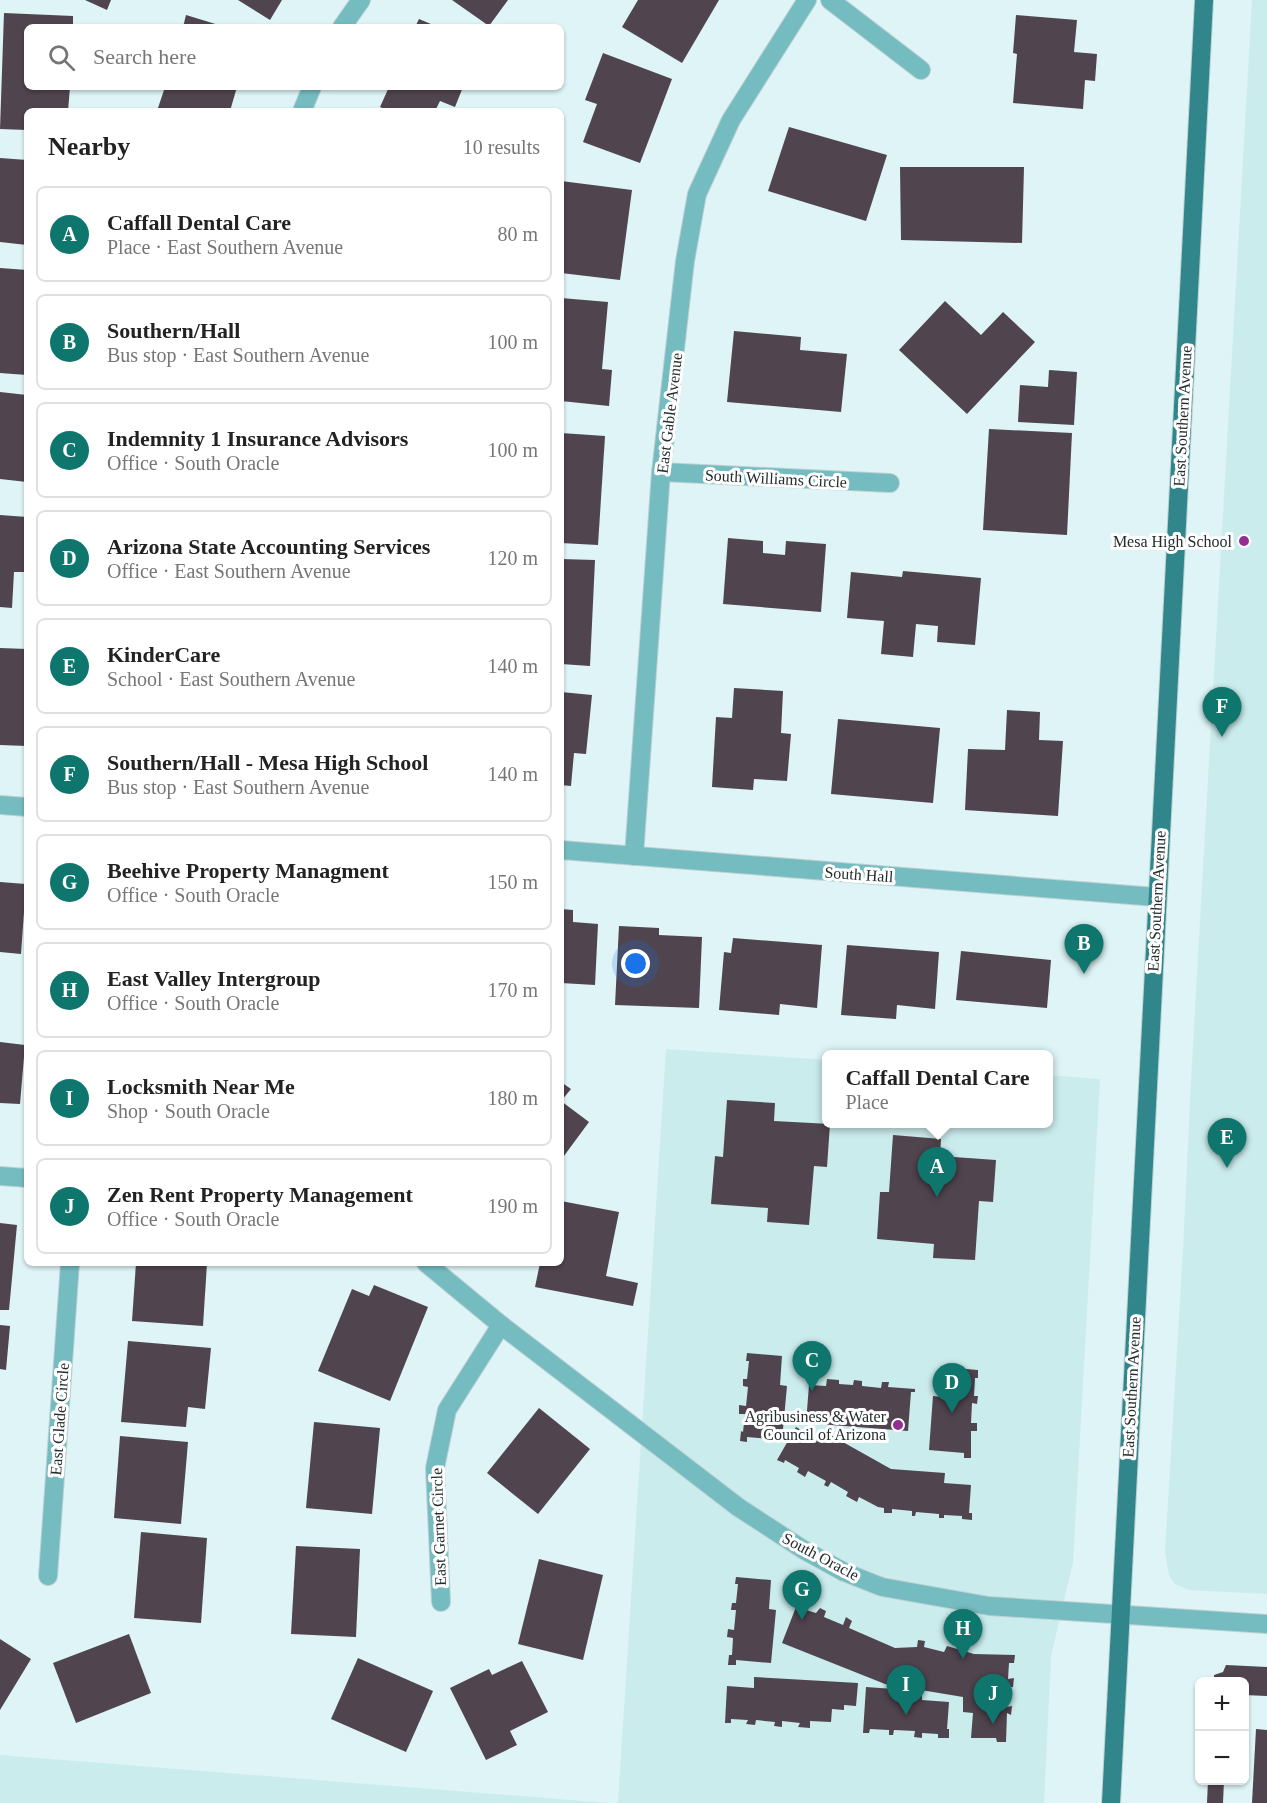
<!DOCTYPE html>
<meta charset="utf-8">
<style>
body{margin:0;font-family:Georgia,serif;background:#f6f6f6;color:#222}
.controls{position:absolute;right:18px;bottom:18px;display:grid;overflow:hidden;border-radius:9px;box-shadow:0 2px 4px #0004}
.controls button{width:54px;height:54px;display:grid;place-items:center;padding:0;border:0;border-bottom:2px solid #e0e0e0;background:#fff;color:#222;font:30px sans-serif}
.you{position:absolute;left:636px;top:964px;width:21px;height:21px;margin:-15px;border:4px solid #fff;border-radius:50%;background:#1a73e8;box-shadow:0 0 0 9px #1a73e833}
.badge{display:grid;place-items:center;width:39px;height:39px;border-radius:50%;background:#0f766e;color:#fff;font-size:20px;font-weight:700}
.pin{position:absolute;translate:-50% -50px;filter:drop-shadow(0 2px 3px #0008)}
.pin::after{content:'';position:absolute;top:32px;width:21px;height:18px;background:inherit;clip-path:polygon(0 0,100% 0,50% 100%)}
.popup{position:absolute;left:822px;top:1050px;width:231px;height:78px;box-sizing:border-box;display:grid;place-content:center;border-radius:9px;background:#fff;filter:drop-shadow(0 2px 4px #0005);font-size:20px;white-space:nowrap;color:#767676}
.popup b{font-size:22px;color:#222}
.popup::after{content:'';position:absolute;left:50%;top:100%;margin-left:-12px;border:12px solid transparent;border-top-color:#fff}
.list{margin:0;padding:0;list-style:none}
h2{display:flex;justify-content:space-between;align-items:center;height:78px;margin:0;padding:0 24px;font-size:26px}
h2 small{font-size:20px;font-weight:400;color:#767676}
.list li{display:grid;grid-template-columns:39px 1fr auto;gap:18px;align-items:center;box-sizing:border-box;height:96px;margin:0 12px 12px;padding:0 12px;border:2px solid #e0e0e0;border-radius:9px}
.list b{display:block;font-size:22px;white-space:nowrap}
.list p{margin:0;font-size:20px;white-space:nowrap;color:#767676}
.list em{font-size:20px;font-style:normal;color:#767676}
.icon{flex:none;width:33px;height:33px;fill:none;stroke:currentColor;stroke-width:2;stroke-linecap:round;stroke-linejoin:round}
.map{position:relative;flex:none;width:1267px;height:1803px;overflow:hidden}
.search{position:absolute;background:#fff;box-shadow:0 2px 4px #0004;left:24px;top:24px;width:540px;height:66px;display:flex;align-items:center;gap:15px;box-sizing:border-box;padding:0 21px;border-radius:9px;color:#767676;font-size:22px}
.panel{position:absolute;background:#fff;box-shadow:0 2px 4px #0004;left:24px;top:108px;width:540px;height:1158px;border-radius:9px}
.map>svg:first-child{display:block}
</style>
<div class="map">
<svg width="1267" height="1803" viewBox="0 0 1267 1803">
<rect width="100%" height="100%" fill="#def4f6"/>
<g fill="#cbeced">
<path d="M1252,0H1267V1594L1189,1590L1175,1584L1169,1575L1165,1552L1183,1250L1191,1081Z"/>
<path d="M666,1049L826,1060V1124H1048V1075L1100,1079L1073,1562L1051,1656L1044,1803H618Z"/>
<path d="M0,1755L608,1803H0Z"/>
</g>
<g fill="#50444e">
<path d="M85,0H111L107,10Z"/>
<path d="M238,0H282L270,20Z"/>
<path d="M452,0H508L489,26Z"/>
<path d="M638,0H719L682,63L622,27Z"/>
<path d="M4,13L73,16V27H27V87H70L68,111H27V130L0,129Z"/>
<path d="M186,15L222,26V27H183Z"/>
<path d="M1016,15L1077,20L1074,52L1097,54L1095,81L1085,80L1083,109L1013,103L1017,54L1013,53Z"/>
<path d="M419,19L438,27H415Z"/>
<path d="M603,53L672,79L640,163L583,142L597,104L585,100Z"/>
<path d="M165,87H237L230,111H157Z"/>
<path d="M389,87H463L455,107L440,101L435,111H389L380,107Z"/>
<path d="M789,127L887,155L866,221L768,191Z"/>
<path d="M0,158L27,160V245L0,242Z"/>
<path d="M900,167H1024L1022,243L901,240Z"/>
<path d="M561,181L632,190L620,280L561,273Z"/>
<path d="M0,268L27,270V375L0,373Z"/>
<path d="M561,298L608,302L602,369L612,370L609,406L561,401Z"/>
<path d="M945,301L981,335L1003,312L1035,342L967,414L899,350Z"/>
<path d="M734,331L801,337L800,350L847,354L841,412L727,402Z"/>
<path d="M1049,370L1077,372L1074,425L1018,422L1020,385L1048,387Z"/>
<path d="M0,392L27,395V482L0,479Z"/>
<path d="M989,429L1072,433L1067,535L983,530Z"/>
<path d="M561,433L605,436L598,545L561,543Z"/>
<path d="M0,515L27,517L25,572H14L12,608L0,607Z"/>
<path d="M728,538L763,541V553L785,555L786,541L826,544L821,612L723,604Z"/>
<path d="M561,559L595,560L590,666L561,664Z"/>
<path d="M903,571L981,578L975,645L937,642L938,626L916,624L913,657L881,654L884,621L847,618L851,572L902,577Z"/>
<path d="M0,648L27,649V746L0,745Z"/>
<path d="M734,688L783,691L781,733L791,734L787,781L754,779L753,790L712,787L716,717L732,718Z"/>
<path d="M561,692L592,695L586,754L574,753L571,786L561,785Z"/>
<path d="M1007,710L1040,712L1039,740L1063,741L1058,816L965,810L968,749L1005,750Z"/>
<path d="M838,719L940,728L933,803L831,794Z"/>
<path d="M0,882L26,884L21,954L0,952Z"/>
<path d="M561,909L573,910V922L598,924L595,985L561,983Z"/>
<path d="M619,926L659,928V935L702,937L699,1008L615,1005Z"/>
<path d="M733,938L822,945L817,1008L780,1004L779,1015L719,1010L724,952L731,953Z"/>
<path d="M847,945L939,952L935,1009L897,1005L896,1019L841,1015Z"/>
<path d="M961,951L1051,960L1047,1008L956,1000Z"/>
<path d="M0,1042L25,1045L20,1104L0,1103Z"/>
<path d="M561,1082L571,1089L561,1101L589,1122L561,1160Z"/>
<path d="M727,1100L775,1103L774,1121L830,1124L827,1167L814,1166L809,1225L767,1222L768,1208L711,1204L715,1156L723,1157Z"/>
<path d="M893,1135L941,1139L940,1156L996,1160L993,1202L979,1201L975,1260L933,1258L934,1244L877,1239L880,1192H889Z"/>
<path d="M561,1201L619,1212L606,1276L638,1283L633,1306L535,1287L540,1263H561Z"/>
<path d="M0,1223L17,1225L9,1310H0Z"/>
<path d="M136,1263H207L203,1326L132,1321Z"/>
<path d="M374,1285L428,1307L390,1401L318,1371L352,1289L369,1296Z"/>
<path d="M0,1325L10,1326L6,1370L0,1369Z"/>
<path d="M128,1341L211,1348L205,1409L188,1407L186,1427L121,1422Z"/>
<path d="M747,1353L782,1356L780,1385L787,1386L782,1440L747,1437V1442L740,1441L741,1431L743,1432L745,1414H739V1405L746,1406L748,1387L743,1386V1379H747L749,1361H746Z"/>
<path d="M943,1367L978,1370V1378H975L974,1396H978L977,1404L972,1403L971,1423H977V1431H971V1458H964V1453L929,1450L933,1396L941,1397Z"/>
<path d="M827,1379L839,1380V1384L853,1385L854,1380L862,1381V1386L881,1388L882,1382H889L888,1387L915,1389V1392H911L908,1431L806,1423L809,1385L826,1386Z"/>
<path d="M539,1408L590,1449L538,1514L487,1473Z"/>
<path d="M314,1422L380,1428L372,1514L306,1508Z"/>
<path d="M796,1427L820,1441L825,1432L891,1469L945,1473L944,1483L971,1485L969,1513H972V1520L962,1519V1516L944,1515V1518H939V1514L916,1512L915,1516H912V1511L892,1509V1513H884V1508L878,1507L859,1497L857,1502L846,1496L848,1492L831,1482L828,1487L824,1485L826,1481L808,1471L805,1477L797,1472L799,1468L785,1460L784,1463L777,1460Z"/>
<path d="M120,1436L188,1442L181,1524L114,1518Z"/>
<path d="M141,1532L207,1538L201,1623L134,1618Z"/>
<path d="M296,1546L360,1549L356,1637L291,1634Z"/>
<path d="M539,1559L603,1575L583,1660L518,1644Z"/>
<path d="M736,1577L771,1580L769,1609L776,1610L771,1663L736,1660V1665H728L729,1655H732L733,1638L727,1637L728,1629L734,1630L736,1610H731L732,1603H736L738,1584H735Z"/>
<path d="M796,1607L816,1613L820,1608L826,1611L824,1617L843,1625L846,1617L852,1621L849,1628L895,1648L917,1647L918,1640L925,1641L924,1647L944,1652L947,1646L974,1654L1015,1655L1014,1663H1009L1008,1679L1014,1678L1013,1687H1008L1006,1707L1012,1706L1011,1715L1007,1713L1006,1742H997L996,1738H971L973,1713L963,1712V1697L885,1684L782,1643Z"/>
<path d="M129,1634L151,1693L76,1723L53,1663Z"/>
<path d="M0,1639L31,1659L0,1710Z"/>
<path d="M358,1658L433,1691L406,1752L331,1719Z"/>
<path d="M522,1661L548,1712L510,1731L517,1745L486,1760L450,1688L489,1669L492,1675Z"/>
<path d="M1226,1665L1267,1667V1696L1244,1695V1682H1214V1675L1223,1672Z"/>
<path d="M754,1677L858,1683L856,1706L844,1705V1710L832,1709L831,1722L810,1721V1728L798,1727L800,1723L782,1721V1727L774,1726L775,1722L756,1720L755,1725L746,1724L748,1720L731,1719V1723H725L727,1686L754,1688Z"/>
<path d="M866,1687L922,1691V1700L949,1702L947,1729H949V1738H938V1734L922,1733V1738L914,1737L915,1731L894,1730L893,1735H889V1730L870,1729L869,1733H863Z"/>
<path d="M1256,1729L1267,1730V1803H1252Z"/>
<path d="M1208,1780H1224L1223,1803H1207Z"/>
</g>
<g fill="none" stroke-linecap="round" stroke-linejoin="round">
<g stroke="#bdd0d2" stroke-width="20">
<g id="minor">
<path d="M830,0L921,70"/>
<path d="M342,27L361,0"/>
<path d="M302,111L312,87"/>
<path d="M661,472L890,483"/>
<path d="M0,805L27,807"/>
<path d="M561,850L1156,897"/>
<path d="M634,856L661,472L685,261L697,194L731,120L807,0"/>
<path d="M0,1176L27,1178"/>
<path d="M426,1263L501,1325L738,1507L804,1550L844,1572L882,1587L989,1606L1267,1624"/>
<path d="M48,1576L70,1263"/>
<path d="M441,1602L435,1468L447,1410L501,1325"/>
</g>
</g>
<g stroke="#bdd0d2" stroke-width="20">
<path id="major" d="M1111,1803L1204,0"/>
</g>
<use href="#minor" stroke="#75bcc0" stroke-width="18"/>
<use href="#major" stroke="#30868b" stroke-width="18"/>
</g>
<g fill="#952e92" stroke="#fff" stroke-width="2">
<circle cx="1244" cy="541" r="6"/>
<circle cx="898" cy="1425" r="6"/>
</g>
<g text-anchor="middle" stroke-width="6" stroke-linejoin="round" paint-order="stroke">
<g font-size="16" fill="#242d2d" stroke="#fff">
<text transform="translate(669 413) rotate(-83)" y="6">East Gable Avenue</text>
<text transform="translate(1182 416) rotate(-87)" y="6">East Southern Avenue</text>
<text transform="translate(776 478) rotate(3)" y="6">South Williams Circle</text>
<text transform="translate(859 874) rotate(4)" y="6">South Hall</text>
<text transform="translate(1156 901) rotate(-87)" y="6">East Southern Avenue</text>
<text transform="translate(1131 1387) rotate(-87)" y="6">East Southern Avenue</text>
<text transform="translate(59 1419) rotate(-86)" y="6">East Glade Circle</text>
<text transform="translate(438 1527) rotate(-92)" y="6">East Garnet Circle</text>
<text transform="translate(821 1556) rotate(28)" y="6">South Oracle</text>
</g>
<g font-size="16" fill="#242d2d" stroke="#fff" text-anchor="end">
<text x="1232" y="547">Mesa High School</text>
<text x="886" y="1422">Agribusiness &amp; Water<tspan x="886" dy="18">Council of Arizona</tspan></text>
</g>
</g>
</svg>
<div class="controls">
<button>+</button>
<button>−</button>
</div>
<div class="you"></div>
<div class="pin badge" style="left:937px;top:1197px">A</div>
<div class="popup"><b>Caffall Dental Care</b>Place</div>
<div class="pin badge" style="left:1084px;top:974px">B</div>
<div class="pin badge" style="left:812px;top:1391px">C</div>
<div class="pin badge" style="left:952px;top:1413px">D</div>
<div class="pin badge" style="left:1227px;top:1168px">E</div>
<div class="pin badge" style="left:1222px;top:737px">F</div>
<div class="pin badge" style="left:802px;top:1620px">G</div>
<div class="pin badge" style="left:963px;top:1659px">H</div>
<div class="pin badge" style="left:906px;top:1715px">I</div>
<div class="pin badge" style="left:993px;top:1724px">J</div>
<div class="search"><svg class="icon" aria-label="search" viewBox="0 0 24 24"><circle cx="10" cy="10" r="6"/><path d="M15 15l6 6"/></svg>Search here</div>
<section class="panel">
<h2>Nearby<small>10 results</small></h2>
<ul class="list">
<li><span class="badge">A</span><div><b>Caffall Dental Care</b><p>Place · East Southern Avenue</p></div><em>80 m</em></li>
<li><span class="badge">B</span><div><b>Southern/Hall</b><p>Bus stop · East Southern Avenue</p></div><em>100 m</em></li>
<li><span class="badge">C</span><div><b>Indemnity 1 Insurance Advisors</b><p>Office · South Oracle</p></div><em>100 m</em></li>
<li><span class="badge">D</span><div><b>Arizona State Accounting Services</b><p>Office · East Southern Avenue</p></div><em>120 m</em></li>
<li><span class="badge">E</span><div><b>KinderCare</b><p>School · East Southern Avenue</p></div><em>140 m</em></li>
<li><span class="badge">F</span><div><b>Southern/Hall - Mesa High School</b><p>Bus stop · East Southern Avenue</p></div><em>140 m</em></li>
<li><span class="badge">G</span><div><b>Beehive Property Managment</b><p>Office · South Oracle</p></div><em>150 m</em></li>
<li><span class="badge">H</span><div><b>East Valley Intergroup</b><p>Office · South Oracle</p></div><em>170 m</em></li>
<li><span class="badge">I</span><div><b>Locksmith Near Me</b><p>Shop · South Oracle</p></div><em>180 m</em></li>
<li><span class="badge">J</span><div><b>Zen Rent Property Management</b><p>Office · South Oracle</p></div><em>190 m</em></li>
</ul>
</section>
</div>
